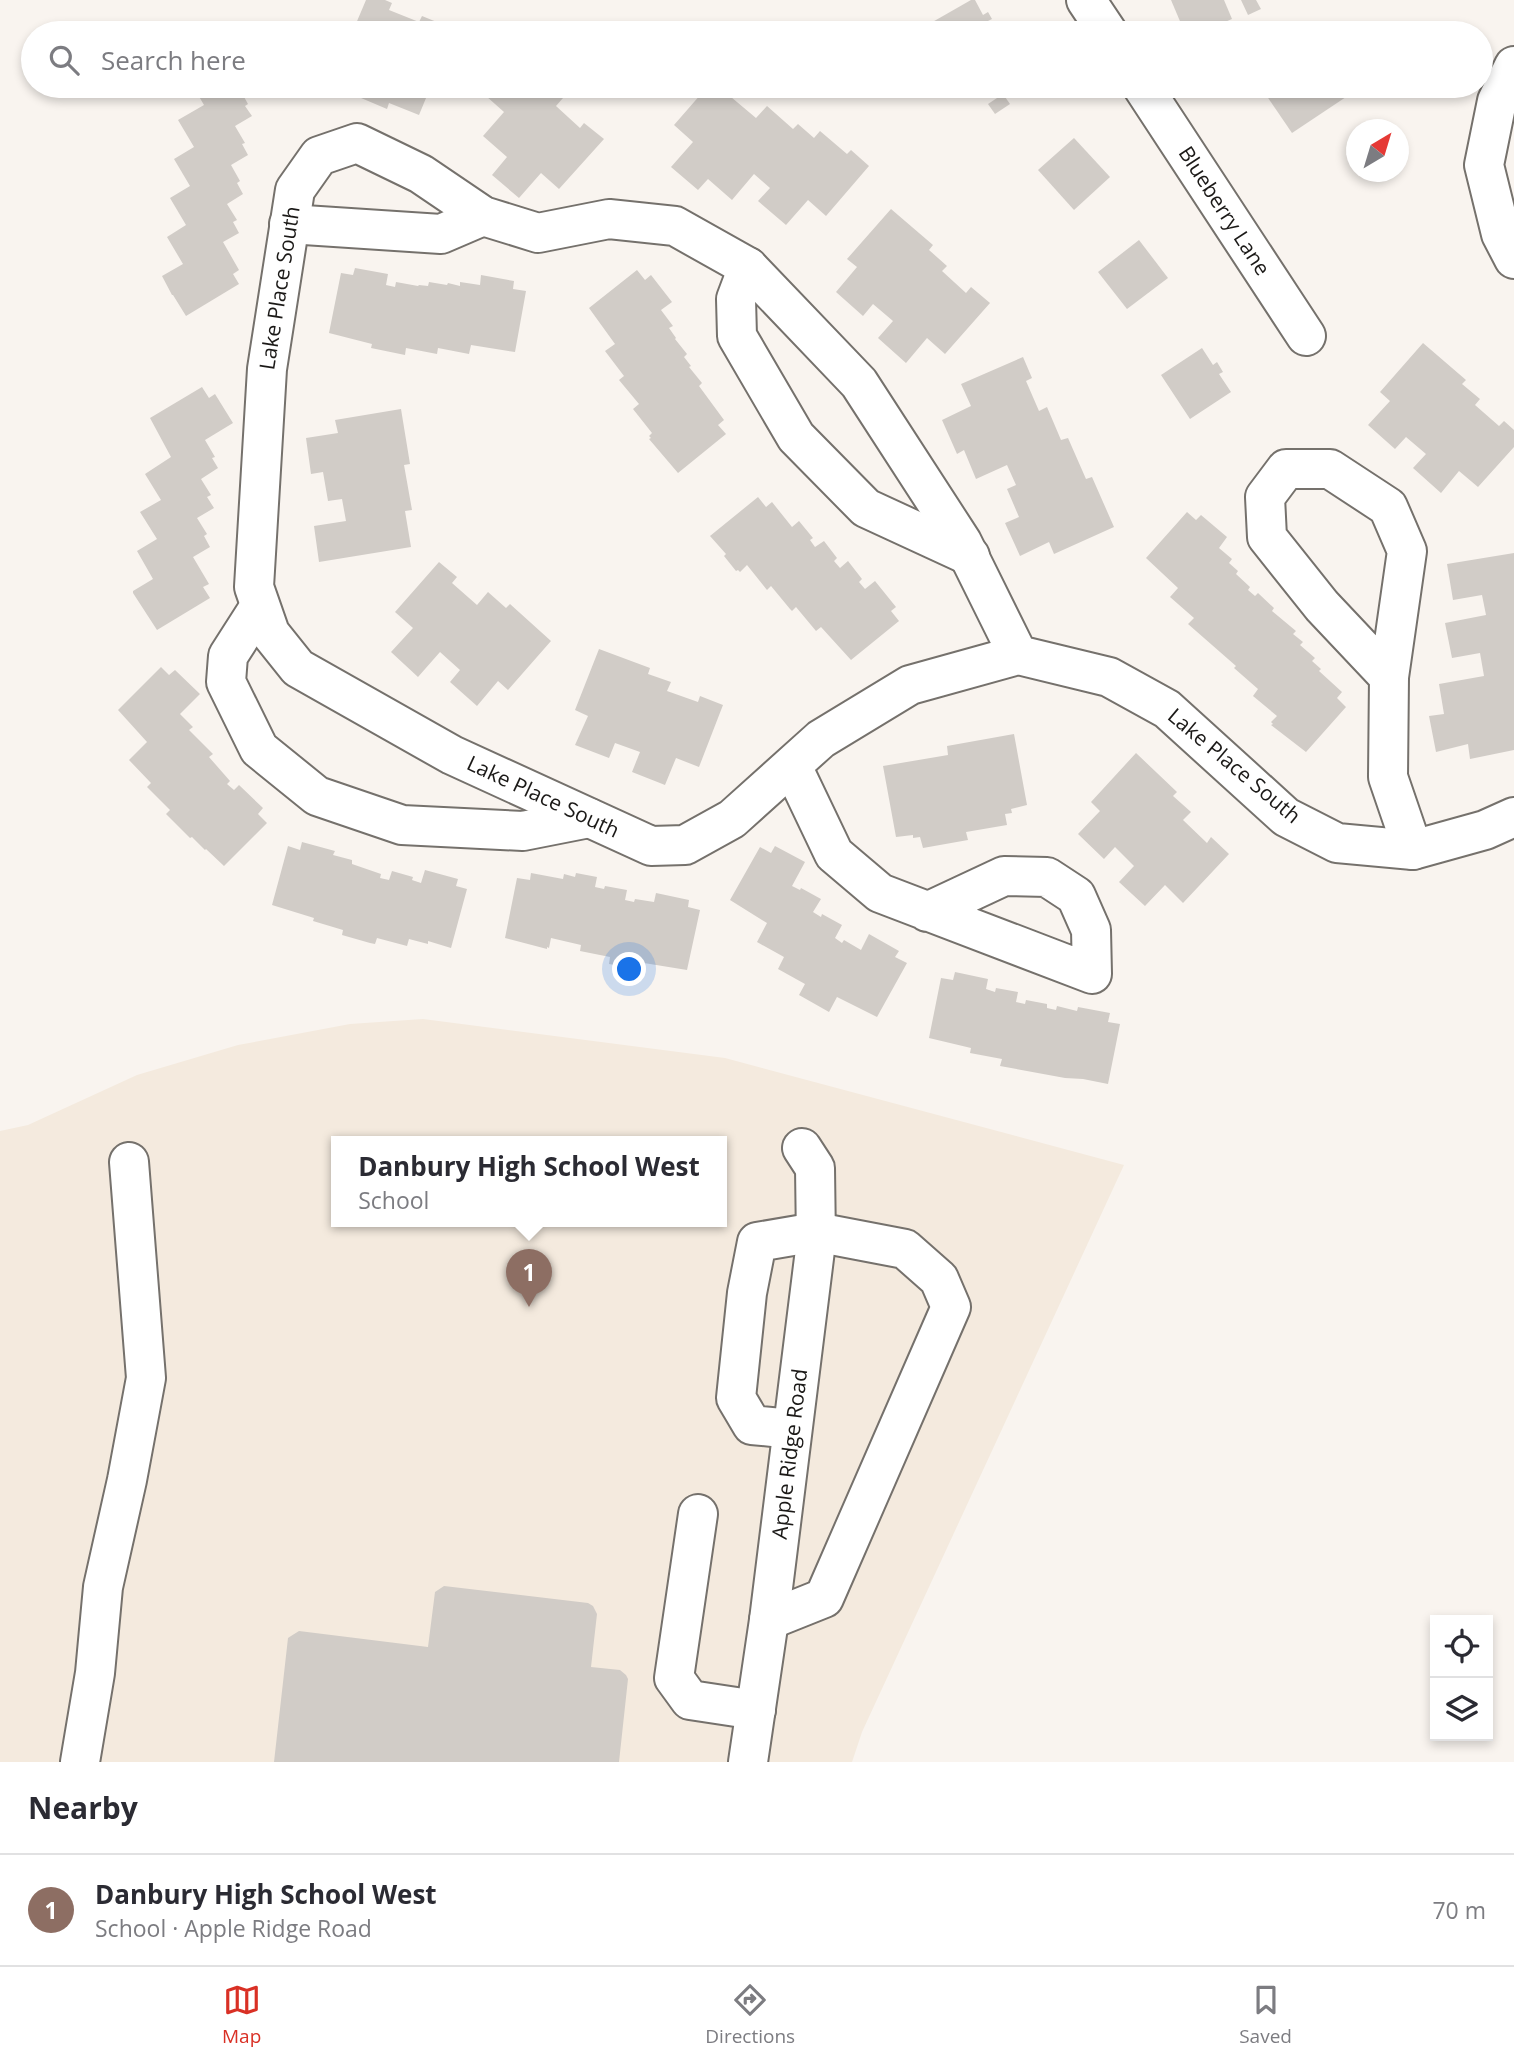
<!DOCTYPE html>
<meta charset="utf-8">
<style>
body{margin:0;font-family:"Open Sans",sans-serif;background:#f2f2f3;color:#2b2b33}
.controls{position:absolute;right:21px;bottom:21px;display:grid;overflow:hidden;border-radius:0px;box-shadow:0 4px 10px #0003}
.controls button{width:63px;height:63px;display:grid;place-items:center;padding:0;border:0;border-bottom:2px solid #e1e1e2;background:#fff;color:#2b2b33;font:35px sans-serif}
.compass{position:absolute;left:1346px;top:119px;width:63px;height:63px;border-radius:50%;background:#fff;box-shadow:0 4px 10px #0003;rotate:38deg}
.you{position:absolute;left:630px;top:970px;width:24px;height:24px;margin:-18px;border:5px solid #fff;border-radius:50%;background:#1a73e8;box-shadow:0 0 0 10px #1a73e833}
.badge{display:grid;place-items:center;width:46px;height:46px;border-radius:50%;background:#d93025;color:#fff;font-size:23px;font-weight:700}
.pin{position:absolute;translate:-50% -58px;filter:drop-shadow(0 2px 4px #0008)}
.pin::after{content:'';position:absolute;top:37px;width:24px;height:21px;background:inherit;clip-path:polygon(0 0,100% 0,50% 100%)}
.popup{position:absolute;left:331px;top:1136px;width:396px;height:91px;box-sizing:border-box;display:grid;place-content:center;border-radius:0px;background:#fff;filter:drop-shadow(0 2px 5px #0005);font-size:23px;white-space:nowrap;color:#7c7c81}
.popup b{font-size:26px;color:#2b2b33}
.popup::after{content:'';position:absolute;left:50%;top:100%;margin-left:-14px;border:14px solid transparent;border-top-color:#fff}
.list{margin:0;padding:0;list-style:none}
h2{display:flex;justify-content:space-between;align-items:center;height:91px;margin:0;padding:0 28px;font-size:30px}
h2 small{font-size:23px;font-weight:400;color:#7c7c81}
.list li{display:grid;grid-template-columns:46px 1fr auto;gap:21px;align-items:center;box-sizing:border-box;height:112px;padding:0 28px;border-top:2px solid #e1e1e2}
.list b{display:block;font-size:26px;white-space:nowrap}
.list p{margin:0;font-size:23px;white-space:nowrap;color:#7c7c81}
.list em{font-size:23px;font-style:normal;color:#7c7c81}
.icon{flex:none;width:38px;height:38px;fill:none;stroke:currentColor;stroke-width:2;stroke-linecap:round;stroke-linejoin:round}
.map{position:relative;flex:none;width:1514px;height:1762px;overflow:hidden}
.search{position:absolute;background:#fff;box-shadow:0 4px 10px #0003;left:21px;right:21px;top:21px;height:77px;display:flex;align-items:center;gap:18px;box-sizing:border-box;padding:0 24px;border-radius:38px;color:#7c7c81;font-size:26px}
.sheet{height:203px;background:#fff}
nav{display:flex;justify-content:space-around;align-items:center;box-sizing:border-box;height:98px;border-top:2px solid #e1e1e2;background:#fff;font-size:19px;color:#7c7c81}
nav a{display:grid;justify-items:center;gap:4px}
nav .on{color:#d93025}
.map>svg:first-child{display:block}
</style>
<div class="map">
<svg width="1514" height="1762" viewBox="0 0 1514 1762">
<rect width="100%" height="100%" fill="#f9f4ef"/>
<path fill="#f4eade" fill-rule="evenodd" d="M423,1019L725,1058L1124,1165L862,1732L852,1762H0V1131L28,1125L137,1075L238,1045L350,1024ZM336,1141H722V1221H336Z"/>
<g fill="#d1ccc7">
<path d="M366,0H385L392,3L389,10L419,22L422,16L454,29L457,22L481,33H352Z"/>
<path d="M971,0H975L983,15L988,12L992,19L988,21L995,33H934L929,24Z"/>
<path d="M1171,0H1224L1232,19L1199,33H1185Z"/>
<path d="M1241,0H1256L1261,9L1248,15Z"/>
<path d="M196,86H238L248,104L245,106L252,116L235,126L245,143L242,144L248,155L231,165L240,181L237,183L243,194L227,204L237,220L233,222L239,233L223,242L239,270L233,274L239,284L186,316L173,295H172L162,276L183,264L167,237L186,225L170,198L190,186L174,159L194,147L178,120L204,105L194,88Z"/>
<path d="M358,86H431L419,115L389,103L387,109L354,95Z"/>
<path d="M494,86H565L570,90L556,106L580,128L584,123L604,139L559,189L541,173L519,198L492,175L507,157L483,136L504,112L486,96Z"/>
<path d="M708,86H730L736,91L731,97L756,118L767,106L793,129L798,124L814,138L820,131L847,154L851,150L869,166L826,216L808,200L786,225L758,201L770,188L754,174L732,200L708,179L698,190L671,167L693,142L674,125Z"/>
<path d="M1260,86H1339L1346,97L1292,133Z"/>
<path d="M1003,94L1010,104L995,114L988,104Z"/>
<path d="M1074,138L1110,177L1074,210L1038,170Z"/>
<path d="M891,209L933,245L929,250L947,266L942,271L966,293L971,287L990,303L945,354L927,338L906,363L878,338L893,321L873,304L863,316L836,292L857,267L847,259Z"/>
<path d="M1139,240L1168,278L1127,309L1098,272Z"/>
<path d="M355,268L388,274L386,285L395,287L396,282L418,286L419,285L428,286L429,282L447,285L448,283L460,286V282L480,285L481,275L514,281L513,289L526,291L515,352L471,345L469,354L438,348L437,354L406,348L405,355L371,348L372,344L329,333L341,273L353,275Z"/>
<path d="M637,270L645,280L651,275L672,302L661,310L673,326L669,328L676,338L675,339L687,354L684,357L691,366L689,367L702,383L699,386L724,420L718,425L726,434L678,473L649,439L651,438L649,436L652,433L633,409L639,404L619,380L624,376L605,351L615,344L589,308Z"/>
<path d="M1423,343L1466,380L1462,384L1480,399L1475,405L1499,426L1504,421L1514,430V447L1478,487L1459,471L1441,493L1413,468L1426,454L1406,437L1395,449L1368,425L1390,401L1380,392Z"/>
<path d="M1202,348L1213,365L1217,362L1223,372L1219,374L1231,392L1190,419L1161,375Z"/>
<path d="M1023,357L1032,378L1026,381L1039,411L1047,407L1061,440L1068,438L1086,479L1092,477L1114,527L1054,554L1049,542L1020,556L1005,523L1019,517L1007,489L1016,485L1007,465L976,479L964,450L957,454L942,420L971,406L961,384Z"/>
<path d="M202,387L209,398L215,394L233,423L205,440L215,457L212,458L218,468L201,479L211,495L207,497L214,508L197,518L207,534L204,536L210,547L193,557L209,584L203,587L210,598L157,630L133,593V591L153,579L137,551L157,539L140,512L161,500L145,474L171,457L150,418Z"/>
<path d="M401,409L410,464L404,465L412,510L405,511L411,547L319,562L314,526L346,521L342,499L328,501L323,472L311,474L306,438L338,433L335,420Z"/>
<path d="M758,497L766,507L772,502L792,527L799,521L813,538L810,540L815,547L824,541L837,558L834,561L840,568L848,561L862,579L859,582L865,589L875,581L896,607L891,611L899,621L851,660L821,627L816,631L796,607L792,611L790,609L771,586L767,590L747,565L740,572L738,570L736,571L724,556L726,554L710,536Z"/>
<path d="M1187,512L1196,520L1201,515L1227,537L1219,548L1232,559L1229,563L1238,571L1236,574L1250,587L1248,590L1255,596L1258,593L1274,608L1272,611L1296,631L1293,634L1303,642L1300,645L1315,658L1312,661L1321,669L1319,671L1342,692L1337,698L1346,707L1306,752L1271,725L1273,724L1271,722L1277,716L1253,696L1258,689L1234,668L1236,666L1188,624L1194,618L1170,597L1178,588L1146,558Z"/>
<path d="M1514,553V750L1470,759L1468,744L1436,752L1429,716L1444,714L1439,684L1484,676L1480,653L1452,658L1445,623L1486,615L1482,595L1453,600L1447,564Z"/>
<path d="M439,562L457,577L452,583L477,605L488,592L506,608L510,604L551,641L508,690L498,681L477,706L450,682L460,670L440,652L418,677L391,652L413,628L395,612Z"/>
<path d="M599,649L650,668L648,674L671,682L667,691L698,702L700,696L723,705L699,767L676,758L665,785L632,772L640,752L615,743L609,758L575,745L588,716L575,710Z"/>
<path d="M161,667L169,675L175,670L200,694L180,714L193,727L189,730L213,754L209,757L230,781L227,784L234,790L239,785L263,808L258,814L267,823L224,866L206,849L205,850L192,837L190,838L166,814L170,810L147,787L151,783L129,760L147,742L118,710Z"/>
<path d="M1014,734L1027,805L1011,809L1012,813L1005,814L1007,825L966,832L968,840L923,848L920,837L913,838V835L896,837L883,766L948,755L947,746Z"/>
<path d="M1136,753L1177,792L1173,796L1191,812L1183,820L1207,843L1211,837L1229,854L1183,903L1165,885L1145,906L1119,882L1134,866L1115,847L1104,859L1078,834L1100,811L1091,802Z"/>
<path d="M302,842L335,851L333,855L352,860V864L381,874L380,878L389,880L392,871L413,877L412,880L421,883L425,870L458,879L456,886L467,889L451,948L428,941V944L409,939L407,946L377,938L375,944L370,943L342,935L343,930L313,921L314,918L272,905L288,846L300,850Z"/>
<path d="M775,846L805,862L792,886L800,890L801,888L821,899L813,912L821,917L822,914L842,925L835,938L842,943L844,940L861,950L869,934L899,951L895,957L907,963L877,1017L837,997L829,1012L799,995L805,984L778,969L784,957L757,942L767,923L730,900L760,847L771,853Z"/>
<path d="M531,873L563,879L564,874L575,877L576,873L597,877L595,887L604,889L605,886L627,890L625,900L634,902L635,899L654,902L656,893L689,900L688,907L700,910L687,970L644,963L642,970L609,964L610,957L580,951L581,945L551,938L549,948L547,947V949L505,938L517,878L530,880Z"/>
<path d="M955,972L988,979L986,989L995,992L996,988L1018,992L1016,1002L1025,1004L1026,1000L1047,1004V1008L1056,1010L1057,1006L1077,1011L1078,1007L1110,1013L1108,1022L1120,1024L1108,1084L1083,1079L1065,1078L1000,1066L1002,1059L970,1053L971,1048L929,1038L941,978L953,980Z"/>
<path d="M444,1586L588,1603L593,1606L597,1614L591,1667L620,1670L626,1675L628,1679L619,1762H274L288,1638L291,1636L299,1631L428,1647L435,1592Z"/>
</g>
<g fill="none" stroke-linecap="round" stroke-linejoin="round">
<g stroke="#75716c" stroke-width="42">
<g id="minor">
<path d="M1086,0L1108,33"/>
<path d="M1514,66L1497,101L1484,165L1501,234L1514,259"/>
<path d="M1142,86L1306,336"/>
<path d="M289,224L441,234L483,216"/>
<path d="M748,267L736,299L737,336L796,437L866,508L970,556"/>
<path d="M260,606L228,656L226,682L259,749L317,796L402,825L523,831L589,818"/>
<path d="M1018,655L962,542L859,383L748,267L675,226L609,219L538,233L483,216L421,174L357,143L319,156L295,190L267,369L254,587L270,633L298,668L452,755L651,846L685,845L732,819L821,739L910,685L1018,655L1109,677L1167,709L1286,817L1337,843L1413,850L1485,830L1514,817"/>
<path d="M1389,677L1322,606L1267,537L1265,497L1286,469H1330L1388,507L1407,551L1389,677L1388,777L1413,850"/>
<path d="M792,766L834,854L880,893L1092,974L1091,930L1076,896L1047,877L1004,876L927,912"/>
<path d="M698,1514L674,1678L690,1700L756,1710"/>
<path d="M769,1620L824,1598L951,1307L939,1279L905,1249L816,1232L757,1242L747,1293L736,1398L752,1425L792,1429"/>
<path d="M80,1762L95,1673L103,1587L127,1480L146,1378L129,1162"/>
<path d="M748,1762L769,1620L816,1242L815,1168L802,1148"/>
</g>
</g>
<use href="#minor" stroke="#fff" stroke-width="38"/>
</g>
<g text-anchor="middle" stroke-width="5" stroke-linejoin="round" paint-order="stroke">
<g font-size="21" fill="#1b1917" stroke="#fff">
<text transform="translate(1224 211) rotate(57)" y="7">Blueberry Lane</text>
<text transform="translate(280 288) rotate(-81)" y="7">Lake Place South</text>
<text transform="translate(1234 766) rotate(40)" y="7">Lake Place South</text>
<text transform="translate(543 797) rotate(25)" y="7">Lake Place South</text>
<text transform="translate(790 1454) rotate(-83)" y="7">Apple Ridge Road</text>
</g>
</g>
</svg>
<div class="controls">
<button><svg class="icon" aria-label="locate" viewBox="0 0 24 24"><circle cx="12" cy="12" r="6"/><path d="M12 2v4M12 18v4M2 12h4M18 12h4"/></svg></button>
<button><svg class="icon" aria-label="layers" viewBox="0 0 24 24"><path d="M12 4l9 5-9 5-9-5zM3 14l9 5 9-5"/></svg></button>
</div>
<svg class="compass" viewBox="-18 -18 36 36"><path d="M0-13l5 13h-10z" fill="#e53935"/><path d="M0 13l5-13h-10z" fill="#7c7c81"/></svg>
<div class="you"></div>
<div class="pin badge" style="left:529px;top:1307px;background:#8d6e63">1</div>
<div class="popup"><b>Danbury High School West</b>School</div>
<div class="search"><svg class="icon" aria-label="search" viewBox="0 0 24 24"><circle cx="10" cy="10" r="6"/><path d="M15 15l6 6"/></svg>Search here</div>
</div>
<section class="sheet">
<h2>Nearby<small></small></h2>
<ul class="list">
<li><span class="badge" style="background:#8d6e63">1</span><div><b>Danbury High School West</b><p>School · Apple Ridge Road</p></div><em>70 m</em></li>
</ul>
</section>
<nav>
<a class="on"><svg class="icon" aria-label="map" viewBox="0 0 24 24"><path d="M3 6l6-2 6 2 6-2v14l-6 2-6-2-6 2zM9 4v14M15 6v14"/></svg>Map</a>
<a><svg class="icon" aria-label="directions" viewBox="0 0 24 24"><path d="M12 3l9 9-9 9-9-9zM9 14v-3h6M13 9l2 2-2 2"/></svg>Directions</a>
<a><svg class="icon" aria-label="saved" viewBox="0 0 24 24"><path d="M7 4h10v16l-5-4-5 4z"/></svg>Saved</a>
</nav>
